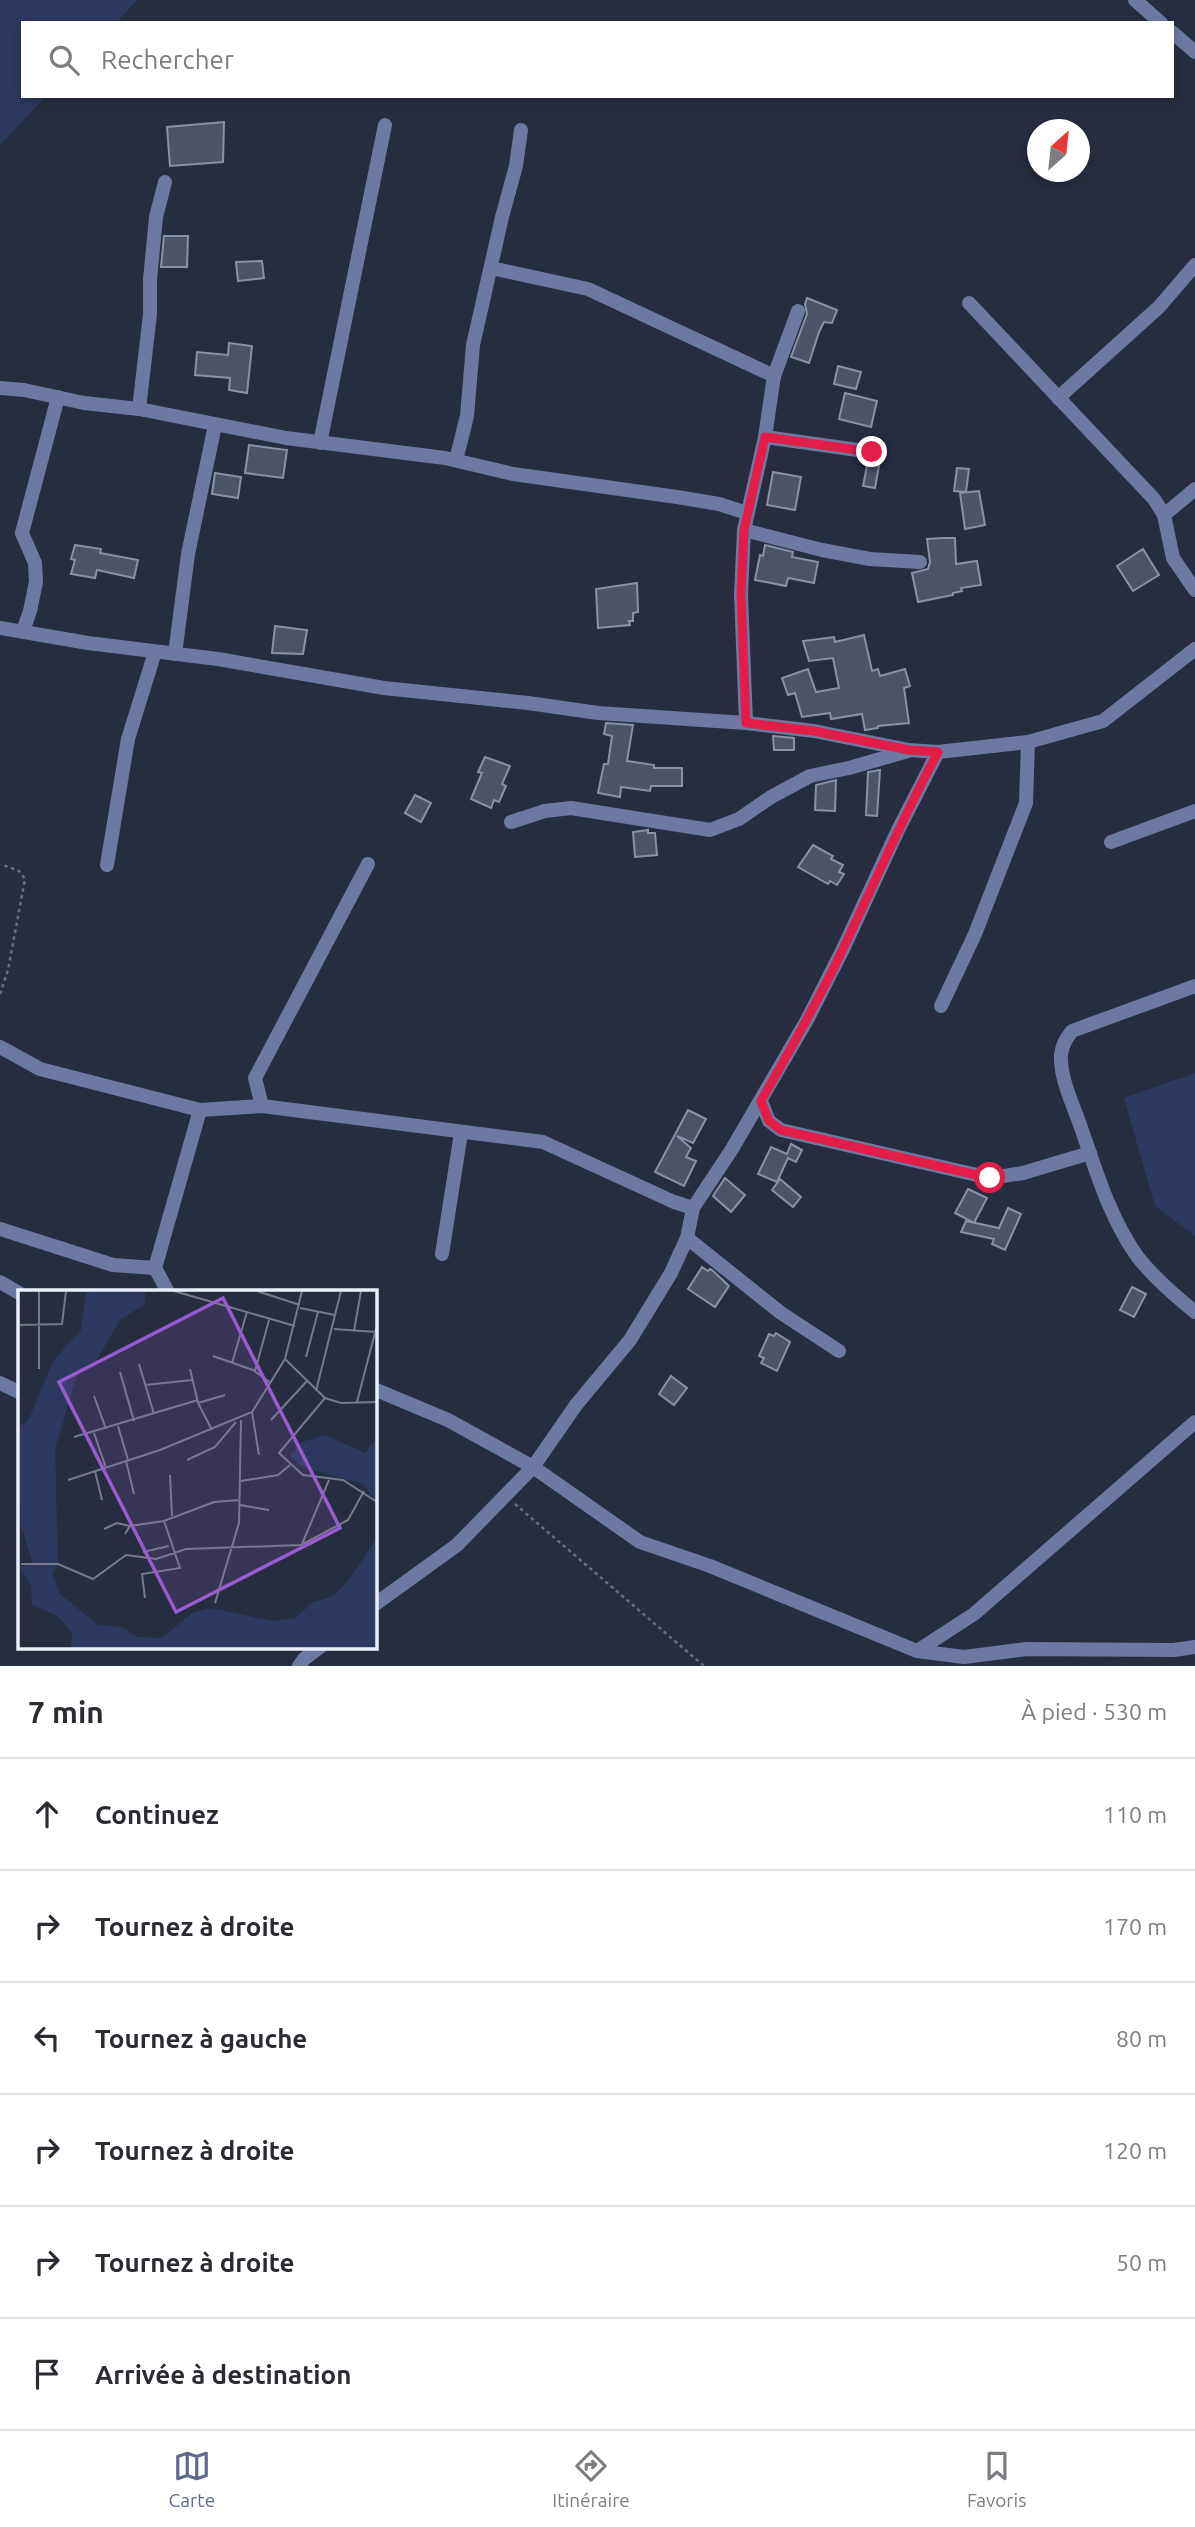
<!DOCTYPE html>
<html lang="fr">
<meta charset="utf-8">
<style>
body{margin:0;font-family:Ubuntu,sans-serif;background:#f7f7f7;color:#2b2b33}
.compass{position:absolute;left:1027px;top:119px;width:63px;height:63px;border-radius:50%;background:#fff;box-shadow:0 4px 10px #0003;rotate:27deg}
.stop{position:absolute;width:21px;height:21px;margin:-16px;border:5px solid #e11d48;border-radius:50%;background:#fff}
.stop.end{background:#e11d48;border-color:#fff;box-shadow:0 2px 7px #0008}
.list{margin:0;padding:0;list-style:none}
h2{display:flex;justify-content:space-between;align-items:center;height:91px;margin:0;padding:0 28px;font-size:30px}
h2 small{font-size:23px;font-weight:400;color:#7c7c81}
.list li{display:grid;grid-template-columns:46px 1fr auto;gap:21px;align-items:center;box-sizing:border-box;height:112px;padding:0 28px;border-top:2px solid #e1e1e2}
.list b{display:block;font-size:26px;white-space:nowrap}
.list em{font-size:23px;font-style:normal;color:#7c7c81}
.icon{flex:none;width:38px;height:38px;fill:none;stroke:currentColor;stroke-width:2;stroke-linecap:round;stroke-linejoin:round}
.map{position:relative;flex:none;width:1195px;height:1666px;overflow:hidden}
.search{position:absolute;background:#fff;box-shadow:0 4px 10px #0003;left:21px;right:21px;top:21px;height:77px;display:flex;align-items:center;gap:18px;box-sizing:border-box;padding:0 24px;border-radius:0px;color:#7c7c81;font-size:26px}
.sheet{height:763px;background:#fff}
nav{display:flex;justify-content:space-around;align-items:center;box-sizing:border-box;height:98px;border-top:2px solid #e1e1e2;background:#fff;font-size:19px;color:#7c7c81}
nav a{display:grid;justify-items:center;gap:4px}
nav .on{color:#5e698e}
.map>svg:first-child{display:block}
</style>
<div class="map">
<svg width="1195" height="1666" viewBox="0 0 1195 1666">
<rect width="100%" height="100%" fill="#262d40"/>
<g fill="#2d385f">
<path d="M0,0H137L116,23H23V96H46L0,145Z"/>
<path d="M1195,1073V1236L1155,1206L1124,1098Z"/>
</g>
<g fill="#4c5369" stroke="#8991a9" stroke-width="2">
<path d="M224,122L223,162L170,166L167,127Z"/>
<path d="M164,236H188L187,267H161Z"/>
<path d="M262,261L264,278L238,281L236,262Z"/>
<path d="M807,298L837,310L832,323L824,322L819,332L809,363L791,357L807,314L805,304Z"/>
<path d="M229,343L252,346L247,393L229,390L230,378L195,375L197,352L228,355Z"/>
<path d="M838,366L861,372L856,389L834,384Z"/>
<path d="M845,393L877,401L871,427L839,419Z"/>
<path d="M249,445L287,450L283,478L245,473Z"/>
<path d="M881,455L875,488L863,486L868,461H876Z"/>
<path d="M957,468L969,469L966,492L954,491Z"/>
<path d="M773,472L801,477L795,510L767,505Z"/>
<path d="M215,473L241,477L238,498L212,494Z"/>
<path d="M979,491L985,525L965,529L960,493Z"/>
<path d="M944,538H955L956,564L977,561L981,585L961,588L962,591L953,593V595L918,602L912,573L928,569L930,562L927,539Z"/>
<path d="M75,545L101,549L100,553L138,560L134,578L97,570L95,578L71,574L75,560L71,559Z"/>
<path d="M765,545L793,552L792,557L818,562L814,583L788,578L786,586L755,580L760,555L763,556Z"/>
<path d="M1143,549L1159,575L1133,591L1117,566Z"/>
<path d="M637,583L638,612L633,613V621H629L630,625L598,628L596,589Z"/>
<path d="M275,626L307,630L303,654L272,653Z"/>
<path d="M864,635L872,671L878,669L880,676L905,669L910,686L904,688L909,723L878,726V728L865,730L862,714L831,719L830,713L802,717L795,693L788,695L782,678L808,669L816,692L839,688L833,658L809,661L803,641L834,637L835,642Z"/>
<path d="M606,723L633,725L627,761L654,765V768H682V786H651L650,791L621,787L620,797L598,793L604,764H608L612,736L604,734Z"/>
<path d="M773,736L794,738V750H774Z"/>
<path d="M485,757L510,766L502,784L506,786L499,802L494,800L491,808L471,799L482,773L478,772Z"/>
<path d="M880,770L877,816L866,815L868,772Z"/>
<path d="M836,780L835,811L815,810L816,785Z"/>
<path d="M415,795L431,803L421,822L405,813Z"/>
<path d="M648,830V833H655L657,855L635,857L633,832Z"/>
<path d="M813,845L833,856L831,859L843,865L839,872L844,874L837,885L830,881L828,884L798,867Z"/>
<path d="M688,1110L706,1119L693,1143L677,1136L691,1148L686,1157L696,1161L684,1186L655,1172Z"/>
<path d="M791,1144L802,1150L796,1162L788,1158L777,1182L758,1174L771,1147L787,1154Z"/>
<path d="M725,1178L745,1195L731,1212L713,1196Z"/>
<path d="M780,1179L801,1197L793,1207L772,1190Z"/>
<path d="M968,1189L987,1198L974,1223L955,1213Z"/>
<path d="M1008,1208L1021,1214L1005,1250L992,1244L994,1239L961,1232L966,1221L999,1228Z"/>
<path d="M702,1267L708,1271L710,1269L712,1270L729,1286L715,1307L688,1289Z"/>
<path d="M1132,1287L1146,1294L1134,1317L1120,1310Z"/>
<path d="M776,1333L790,1342L777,1371L761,1363L764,1358L759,1356L769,1334L774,1336Z"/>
<path d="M671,1376L687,1388L674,1405L659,1394Z"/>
</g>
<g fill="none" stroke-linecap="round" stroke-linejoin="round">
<g stroke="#686e7f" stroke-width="2.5" stroke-dasharray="3.5 3.5" stroke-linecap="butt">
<path d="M0,994L8,970L25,879L19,871L1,864"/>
<path d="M515,1504L704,1666"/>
</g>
<g stroke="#6c79a1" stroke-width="14">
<path d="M1135,0L1161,23"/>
<path d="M1172,32L1195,52"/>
<path d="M491,268L588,289L774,376"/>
<path d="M969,303L1154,499L1164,515L1173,558L1195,590"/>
<path d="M0,388L24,390L84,403L139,409L286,438L445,458L513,474L677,497L719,504L747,513"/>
<path d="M1058,398L1159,307L1195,265"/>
<path d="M139,409L150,314V280L156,217L165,182"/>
<path d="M765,437L872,452"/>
<path d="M320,443L385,125"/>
<path d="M456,460L467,416L473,345L502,217L516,166L521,130"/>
<path d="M1164,515L1195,489"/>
<path d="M744,530L822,550L870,559L920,562"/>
<path d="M0,628L88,643L218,659L384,688L528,703L598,713L746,723L814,731L909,750L938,752L1028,742L1103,721L1195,649"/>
<path d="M23,631L30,611L36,582L35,563L22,533L58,397"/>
<path d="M175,654L188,554L215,425"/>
<path d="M746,723L741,594L744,530L765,437L774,376L798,311"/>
<path d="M511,822L545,811L571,808L710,830L739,819L771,797L810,776L849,768L908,751"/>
<path d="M1111,842L1195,811"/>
<path d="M107,865L128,739L155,652"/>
<path d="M1195,986L1072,1031C1066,1039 1062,1045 1061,1055C1060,1078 1072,1102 1079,1122C1095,1167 1109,1217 1137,1256C1153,1277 1174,1295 1195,1312"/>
<path d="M941,1006L975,934L1026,803L1028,742"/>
<path d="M0,1047L40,1069L200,1110L262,1106L543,1142L674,1202L693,1208"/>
<path d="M761,1101L769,1121L781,1130L990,1178L1023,1173L1090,1153"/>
<path d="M262,1106L255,1078L368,864"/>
<path d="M0,1229L113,1265L155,1268"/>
<path d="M687,1238L781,1313L839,1351"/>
<path d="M442,1254L461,1133"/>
<path d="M0,1282L19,1293"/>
<path d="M168,1292L155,1268L200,1110"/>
<path d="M0,1383L19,1392"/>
<path d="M374,1389L448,1420L533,1467L640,1542L710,1566L917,1651L964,1657L1027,1649L1174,1650L1195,1647"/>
<path d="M374,1605L457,1545L533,1467L576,1405L630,1340L671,1273L687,1238L693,1208L732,1149L807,1020L843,949L898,830L938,752"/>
<path d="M917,1651L974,1614L1195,1422"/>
<path d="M299,1666L304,1659L320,1647"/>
</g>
</g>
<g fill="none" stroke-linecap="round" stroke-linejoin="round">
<path stroke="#e11d48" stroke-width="9" d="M872,452L765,437L744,530L741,594L746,723L814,731L909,750L938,752C903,817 874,884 842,951C818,1002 789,1052 761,1101L769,1121L781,1130L990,1178"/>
</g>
<g transform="translate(18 1290)">
<rect width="359" height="359" fill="#262d40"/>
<path d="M68,1H127V14L102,30L77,73L60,82L37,159L40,274L34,283L42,304L80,335L104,337L119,347L144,348L174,323L193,318L254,331L277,328L295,312L314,307L330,291L359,248V358H53L54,343L40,326L14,315L13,296L1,277L15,273L3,236L0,137L10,131L36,70L63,40ZM307,145L347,163L359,148V214L345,194L284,177L272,165L284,152Z" fill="#2d385f"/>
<path fill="none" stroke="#757b8c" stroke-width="2" d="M21,1V79M156,1L277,36M239,1L282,15M282,18L317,25L298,101M317,25L323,1M0,35L44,34L48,1M316,39L358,42M336,41L343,1M195,66L235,80L253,93M288,67L300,22M267,69L307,108L323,113L359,112M214,73L229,22M121,74L136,124M172,79L180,113L194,140M237,81L251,30M102,82L116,131M127,95L174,90M76,106L88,139M307,108L261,163L285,185L325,190L359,212M339,112L359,35M180,113L207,105M234,122L241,165M253,130L289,91M100,136L110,170M76,143L88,178M56,147L180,110M169,170L197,157L218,132M108,171L116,204M77,181L84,210M152,185L154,226M50,190L142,160L234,122L267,69L284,1M223,191L260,185L272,175M222,215L251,220M86,239L99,233L112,236M107,244L112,236L146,231L196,212L221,210M284,254L311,190M125,262L151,256M3,274H40L75,289L108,265L138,269L168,259L283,255L330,230L346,201M0,303V340M127,308L124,284L162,278L146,231M197,313L221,233L223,130"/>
<path fill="#975dce" fill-opacity="0.15" stroke="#975dce" stroke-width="3.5" d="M205,8L322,238L158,322L41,92Z"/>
<rect width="359" height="359" fill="none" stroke="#ebeffd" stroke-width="3.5"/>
</g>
</svg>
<svg class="compass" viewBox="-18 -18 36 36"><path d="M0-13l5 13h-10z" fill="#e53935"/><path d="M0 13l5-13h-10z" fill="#7c7c81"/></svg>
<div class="stop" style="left:990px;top:1178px"></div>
<div class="stop end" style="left:872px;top:452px"></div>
<div class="search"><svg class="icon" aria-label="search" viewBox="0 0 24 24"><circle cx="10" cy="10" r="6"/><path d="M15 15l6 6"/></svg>Rechercher</div>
</div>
<section class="sheet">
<h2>7 min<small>À pied · 530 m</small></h2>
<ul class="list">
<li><svg class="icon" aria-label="ahead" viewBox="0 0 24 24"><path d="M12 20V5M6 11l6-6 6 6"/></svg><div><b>Continuez</b></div><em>110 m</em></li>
<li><svg class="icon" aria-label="right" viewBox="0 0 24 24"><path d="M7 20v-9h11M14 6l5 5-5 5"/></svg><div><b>Tournez à droite</b></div><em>170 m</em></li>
<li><svg class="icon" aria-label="left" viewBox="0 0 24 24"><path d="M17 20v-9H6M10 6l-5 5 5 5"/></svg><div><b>Tournez à gauche</b></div><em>80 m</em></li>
<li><svg class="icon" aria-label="right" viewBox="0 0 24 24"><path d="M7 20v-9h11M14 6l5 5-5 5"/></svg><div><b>Tournez à droite</b></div><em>120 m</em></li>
<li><svg class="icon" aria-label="right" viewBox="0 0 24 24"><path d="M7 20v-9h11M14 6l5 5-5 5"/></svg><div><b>Tournez à droite</b></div><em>50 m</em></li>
<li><svg class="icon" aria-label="arrive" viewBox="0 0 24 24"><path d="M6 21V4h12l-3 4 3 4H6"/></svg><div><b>Arrivée à destination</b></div></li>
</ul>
</section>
<nav>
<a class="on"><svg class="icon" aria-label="map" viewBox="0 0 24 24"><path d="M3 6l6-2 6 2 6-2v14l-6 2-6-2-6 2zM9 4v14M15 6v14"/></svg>Carte</a>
<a><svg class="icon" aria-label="directions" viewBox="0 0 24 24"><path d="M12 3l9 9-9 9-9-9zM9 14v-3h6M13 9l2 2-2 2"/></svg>Itinéraire</a>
<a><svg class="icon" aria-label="saved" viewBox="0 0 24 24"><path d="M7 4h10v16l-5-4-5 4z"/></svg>Favoris</a>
</nav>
